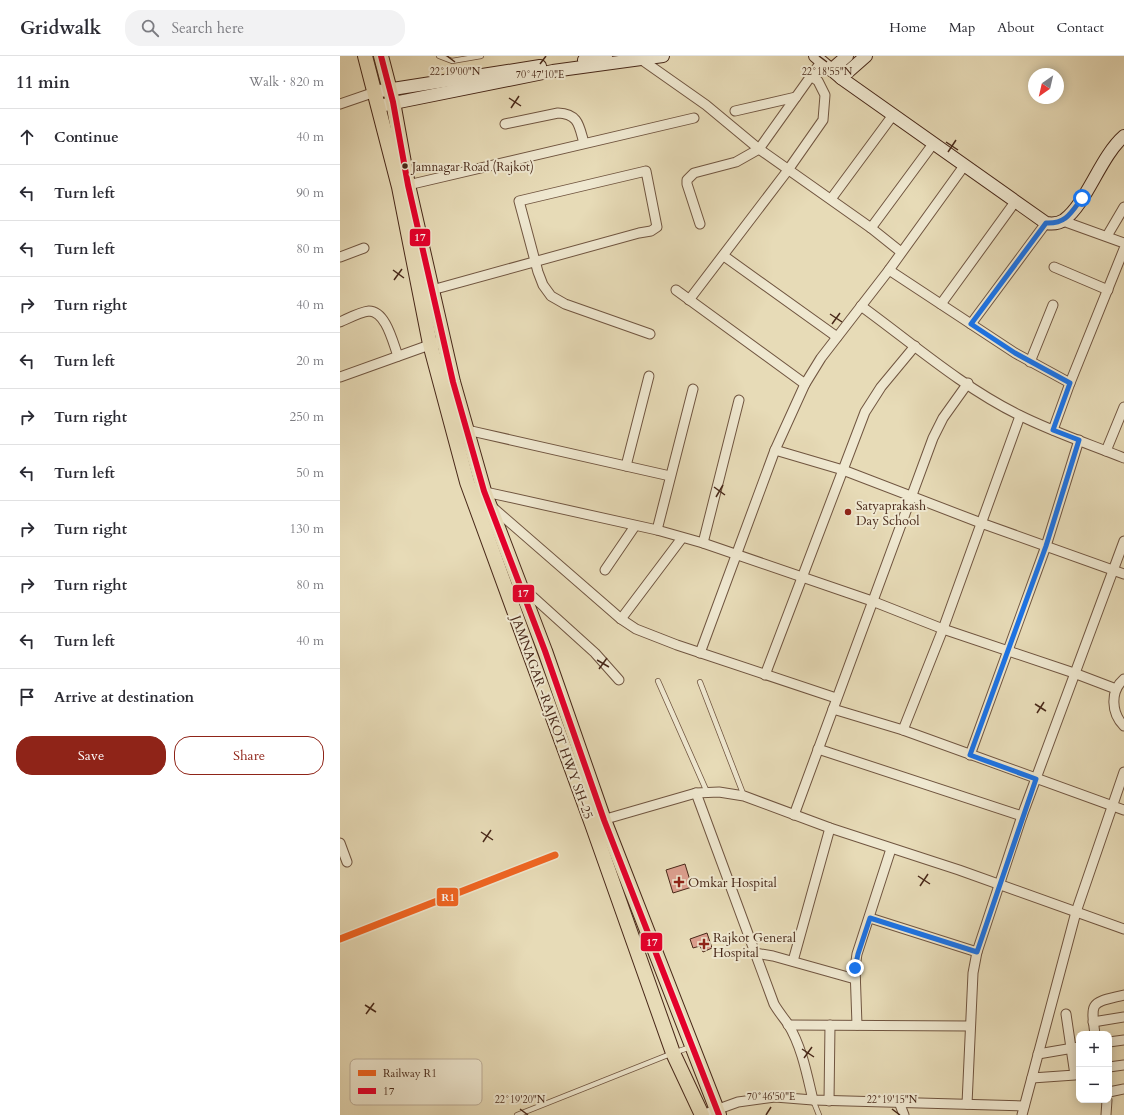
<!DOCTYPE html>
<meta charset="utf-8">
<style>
body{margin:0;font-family:Cardo,serif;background:#f2f2f3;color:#2b2b33}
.controls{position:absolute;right:12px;bottom:12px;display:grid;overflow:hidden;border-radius:8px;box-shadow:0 2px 10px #0003}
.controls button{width:36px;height:36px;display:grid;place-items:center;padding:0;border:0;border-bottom:1px solid #e1e1e2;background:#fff;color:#2b2b33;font:20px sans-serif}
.compass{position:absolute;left:688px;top:12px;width:36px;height:36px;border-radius:50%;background:#fff;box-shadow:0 2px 10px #0003;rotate:214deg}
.stop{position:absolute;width:12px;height:12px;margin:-9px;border:3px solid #1a73e8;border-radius:50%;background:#fff}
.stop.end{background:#1a73e8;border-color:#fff;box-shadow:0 1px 4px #0008}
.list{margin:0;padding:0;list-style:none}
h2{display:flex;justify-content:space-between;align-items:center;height:52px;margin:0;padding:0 16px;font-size:17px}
h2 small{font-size:13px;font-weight:400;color:#7c7c81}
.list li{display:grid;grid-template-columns:26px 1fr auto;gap:12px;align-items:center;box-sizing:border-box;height:56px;padding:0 16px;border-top:1px solid #e1e1e2}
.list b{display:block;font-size:15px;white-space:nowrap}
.list em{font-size:13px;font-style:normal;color:#7c7c81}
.actions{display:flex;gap:8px;padding:12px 16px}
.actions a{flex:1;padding:9px 0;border:1px solid #8f2418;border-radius:16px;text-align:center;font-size:14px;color:#8f2418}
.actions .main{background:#8f2418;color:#fff}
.icon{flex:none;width:22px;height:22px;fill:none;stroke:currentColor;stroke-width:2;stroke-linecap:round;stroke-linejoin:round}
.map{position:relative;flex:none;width:784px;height:1059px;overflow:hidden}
header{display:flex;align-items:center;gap:24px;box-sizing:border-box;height:56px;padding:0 20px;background:#fff;border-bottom:1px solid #e1e1e2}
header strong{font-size:19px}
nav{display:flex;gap:22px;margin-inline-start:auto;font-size:14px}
.search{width:280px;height:36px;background:#f2f2f3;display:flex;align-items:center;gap:10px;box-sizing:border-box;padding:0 14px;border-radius:16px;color:#7c7c81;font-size:15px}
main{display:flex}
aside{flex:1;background:#fff}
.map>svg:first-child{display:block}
</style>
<header>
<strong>Gridwalk</strong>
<div class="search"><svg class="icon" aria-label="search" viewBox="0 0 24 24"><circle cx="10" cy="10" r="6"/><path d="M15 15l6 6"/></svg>Search here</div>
<nav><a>Home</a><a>Map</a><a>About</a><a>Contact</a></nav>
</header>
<main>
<aside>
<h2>11 min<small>Walk · 820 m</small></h2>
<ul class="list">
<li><svg class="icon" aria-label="ahead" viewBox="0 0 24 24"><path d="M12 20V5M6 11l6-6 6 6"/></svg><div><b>Continue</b></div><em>40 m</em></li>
<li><svg class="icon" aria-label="left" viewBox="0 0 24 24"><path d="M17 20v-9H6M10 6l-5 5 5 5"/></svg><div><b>Turn left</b></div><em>90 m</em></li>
<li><svg class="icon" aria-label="left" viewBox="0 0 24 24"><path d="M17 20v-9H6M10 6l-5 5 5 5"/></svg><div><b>Turn left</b></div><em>80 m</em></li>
<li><svg class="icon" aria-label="right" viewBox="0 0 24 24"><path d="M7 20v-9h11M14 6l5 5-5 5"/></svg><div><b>Turn right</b></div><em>40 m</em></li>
<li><svg class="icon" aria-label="left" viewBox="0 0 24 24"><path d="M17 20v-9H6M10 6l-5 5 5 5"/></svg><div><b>Turn left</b></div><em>20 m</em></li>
<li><svg class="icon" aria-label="right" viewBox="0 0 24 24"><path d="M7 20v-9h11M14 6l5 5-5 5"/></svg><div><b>Turn right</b></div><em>250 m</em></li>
<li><svg class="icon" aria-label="left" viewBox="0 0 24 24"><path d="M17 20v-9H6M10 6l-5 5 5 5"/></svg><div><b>Turn left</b></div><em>50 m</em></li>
<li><svg class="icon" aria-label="right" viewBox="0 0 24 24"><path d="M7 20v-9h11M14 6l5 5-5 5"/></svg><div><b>Turn right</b></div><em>130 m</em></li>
<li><svg class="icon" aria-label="right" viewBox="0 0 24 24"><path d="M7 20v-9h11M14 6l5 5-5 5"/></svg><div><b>Turn right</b></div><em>80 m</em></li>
<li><svg class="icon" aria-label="left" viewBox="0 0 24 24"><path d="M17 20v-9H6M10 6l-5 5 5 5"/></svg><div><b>Turn left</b></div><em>40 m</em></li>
<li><svg class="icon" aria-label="arrive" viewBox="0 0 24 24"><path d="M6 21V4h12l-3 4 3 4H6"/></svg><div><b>Arrive at destination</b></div></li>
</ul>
<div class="actions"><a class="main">Save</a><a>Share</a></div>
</aside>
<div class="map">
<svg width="784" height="1059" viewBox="0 0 784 1059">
<rect width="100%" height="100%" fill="#e7dbb7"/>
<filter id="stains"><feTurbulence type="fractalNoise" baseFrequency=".005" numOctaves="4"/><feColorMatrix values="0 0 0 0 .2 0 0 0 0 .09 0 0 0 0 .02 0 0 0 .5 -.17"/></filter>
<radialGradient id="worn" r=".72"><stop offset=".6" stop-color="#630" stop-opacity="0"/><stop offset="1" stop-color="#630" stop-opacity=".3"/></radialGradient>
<g fill="#db9e8d" stroke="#482819">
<path d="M345,808L352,831L333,837L326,814Z"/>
<path d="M367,877L372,892L363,896L360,890L353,892L350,883Z"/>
</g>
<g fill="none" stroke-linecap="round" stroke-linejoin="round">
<g stroke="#705540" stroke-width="6">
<g id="service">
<path d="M99,0L112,5L141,0"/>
<path d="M318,625L367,736"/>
<path d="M360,626L404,740"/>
<path d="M473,1044L479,1059"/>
<path d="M177,1059L333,997L351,991"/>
</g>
</g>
<g stroke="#705540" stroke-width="11">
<g id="minor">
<path d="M302,4L366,49L419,93L531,172L561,196"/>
<path d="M0,48L35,36"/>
<path d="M395,55L456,41"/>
<path d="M165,68L218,57C239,58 239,70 244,87"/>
<path d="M68,129L354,62"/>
<path d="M491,143L553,59"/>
<path d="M723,165L784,187"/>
<path d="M360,168L347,128V124L354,117L396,106L419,93L481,6"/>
<path d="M531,172L593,88"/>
<path d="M767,180L784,151"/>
<path d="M384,200L497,281"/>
<path d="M0,201L24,192"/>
<path d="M714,211L768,234"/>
<path d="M549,214L675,297L730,327"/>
<path d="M92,234L299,177L311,175L317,171L306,115L179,145L198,216L203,229L211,240L225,248L310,278"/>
<path d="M336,234L465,328"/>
<path d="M349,244L448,114L483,64L485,39L478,25L471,20"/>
<path d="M601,248L675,146"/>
<path d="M521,250C572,287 622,331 679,359C713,376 749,388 784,402"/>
<path d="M0,266C9,262 20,256 29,255C46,255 53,287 58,300"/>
<path d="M631,268L706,167"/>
<path d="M690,306L713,249"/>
<path d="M0,321L95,287"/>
<path d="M127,374L330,420"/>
<path d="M713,374L730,327L784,193"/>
<path d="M435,394L503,414L641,467L784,518"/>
<path d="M766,395L784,351"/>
<path d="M286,410L309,320"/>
<path d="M141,435L317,474L363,487L532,545L603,573L734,617L776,633"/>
<path d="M151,450L281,563L296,573L337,589L496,642"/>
<path d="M317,474L353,333"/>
<path d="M363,487L399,344"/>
<path d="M265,514L295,470"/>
<path d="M182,531L255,597L279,624"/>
<path d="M281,563L342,482"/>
<path d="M360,597L435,394L465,328L481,302L549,214L624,110"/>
<path d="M425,619L525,356L541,331L575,290"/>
<path d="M784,623C770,635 771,657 784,670"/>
<path d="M493,653L563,674L784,754"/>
<path d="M563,674L603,573L680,360"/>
<path d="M478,693L682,760"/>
<path d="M630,699L706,490L739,384"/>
<path d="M356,737L434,948C438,955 443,961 448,968C462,991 467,1019 473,1044"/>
<path d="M454,759L593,382L603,362L628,327"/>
<path d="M259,765L356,737L379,736L404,740L490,772L619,814L784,873"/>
<path d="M0,787L7,806"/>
<path d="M530,862L637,896"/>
<path d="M415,897L433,900L515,923"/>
<path d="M453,905L490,772"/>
<path d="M753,966L784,961"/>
<path d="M448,969L630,970"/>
<path d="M517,969L515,912L517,898L551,793"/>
<path d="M755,978C750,944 752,947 784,939"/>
<path d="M769,986L784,984"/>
<path d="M698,998L739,991"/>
<path d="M769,1011L784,1009"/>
<path d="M692,1022L735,1019L726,958"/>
<path d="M769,1036L784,1033"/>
<path d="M489,1045L490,969"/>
<path d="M559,1046L564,1059"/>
<path d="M627,1048L633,917L637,896L682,760L784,485"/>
<path d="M362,1059L398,1046L435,1041L473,1044L684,1050"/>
<path d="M682,1059L736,856L784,716"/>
<path d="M766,1059L767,1044"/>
</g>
</g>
<g stroke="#482819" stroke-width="14">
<g id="secondary">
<path d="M475,0L501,22L706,167C712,168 718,168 724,164C747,147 760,101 784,80"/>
<path d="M244,4L266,0"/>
<path d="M491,14L507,0"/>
<path d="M501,22L526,0"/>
<path d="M40,35L200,10"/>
<path d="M39,50L213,15L323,0"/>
</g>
</g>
<g stroke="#482819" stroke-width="16">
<g id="primary">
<path d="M25,0L59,131L90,288L127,426L252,768L333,997L362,1059"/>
<path d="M41,0L53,46L68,129L113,326L144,435L205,595L264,764L379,1059"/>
</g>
</g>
<use href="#service" stroke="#efe8d0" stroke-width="4.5"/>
<use href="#minor" stroke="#efe8d0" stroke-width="9"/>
<use href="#secondary" stroke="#efe8d0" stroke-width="12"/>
<use href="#primary" stroke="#e7dbb7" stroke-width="14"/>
<g stroke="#efe8d0" stroke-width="9">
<path id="bus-1" d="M41,0L53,46L68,129L113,326L144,435L205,595L264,764L379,1059"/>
</g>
<use href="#bus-1" stroke="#e4002b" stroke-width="6"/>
<g stroke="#efe8d0" stroke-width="10">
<path id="rail-1" d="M0,883L215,799"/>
</g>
<use href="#rail-1" stroke="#f26522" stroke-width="7"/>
</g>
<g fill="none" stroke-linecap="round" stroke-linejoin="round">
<path stroke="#1a73e8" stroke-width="5" d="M515,912L518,898L530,862L637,896L696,723L630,699L706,490L739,384L713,374L730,327L675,297L631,268L706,167C726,168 731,157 742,142"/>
</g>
<path fill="none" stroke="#482819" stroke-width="1.5" d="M107,0L115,6M479,0L487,6M200,8L206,0M169,42L181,50M171,52L179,40M606,86L618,94M608,96L616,84M53,214L64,222M54,224L62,213M490,258L502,266M492,268L500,257M374,431L385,439M376,441L383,429M257,604L269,611M259,613L267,602M695,648L706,655M697,657L704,646M141,776L153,784M143,786L151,774M578,820L590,828M580,830L588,818M25,949L36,956M26,958L34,947M462,993L474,1001M464,1002L472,991M180,1053L188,1059M552,1053L560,1059M426,1059L431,1051"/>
<circle fill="#482819" stroke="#efe8d0" stroke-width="1.5" cx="65" cy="110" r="3.5"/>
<g fill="#8f2418" stroke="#efe8d0" stroke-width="1.5">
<circle cx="508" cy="456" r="4"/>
<path d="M337 820h4v4h4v4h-4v4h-4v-4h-4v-4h4z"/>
<path d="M362 882h4v4h4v4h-4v4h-4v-4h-4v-4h4z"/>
</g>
<g text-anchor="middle" stroke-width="4" stroke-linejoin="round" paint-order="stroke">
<g font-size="12" fill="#482819" stroke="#efe8d0" text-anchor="start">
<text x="72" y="115">Jamnagar Road (Rajkot)</text>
</g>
<g font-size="13" fill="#482819" stroke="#efe8d0" text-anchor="start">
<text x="516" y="454">Satyaprakash<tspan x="516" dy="15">Day School</tspan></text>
<text x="348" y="831">Omkar Hospital</text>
<text x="373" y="886">Rajkot General<tspan x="373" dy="15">Hospital</tspan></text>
</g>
<g font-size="13" fill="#482819" stroke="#efe8d0">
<text transform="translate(213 661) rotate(70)" y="5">JAMNAGAR -RAJKOT HWY SH-25</text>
</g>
</g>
<rect x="10" y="1003" width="132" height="46" rx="6" fill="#efe8d0" stroke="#bdae99" stroke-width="1"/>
<rect x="18" y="1014" width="18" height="6" fill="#f26522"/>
<rect x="18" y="1032" width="18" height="6" fill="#e4002b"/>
<g font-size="11" fill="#482819">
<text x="43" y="1021">Railway R1</text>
<text x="43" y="1039">17</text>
</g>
<g font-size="10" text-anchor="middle" fill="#482819" stroke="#efe8d0" stroke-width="4" stroke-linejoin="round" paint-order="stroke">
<text x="115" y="19">22°19'00"N</text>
<text x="487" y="19">22°18'55"N</text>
<text x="200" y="22">70°47'10"E</text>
<text x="431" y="1044">70°46'50"E</text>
<text x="180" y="1047">22°19'20"N</text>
<text x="552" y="1047">22°19'15"N</text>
</g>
<g stroke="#efe8d0" stroke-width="1.5">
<rect x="69" y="172" width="22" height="19" rx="4" fill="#e4002b"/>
<rect x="172" y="528" width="23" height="19" rx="4" fill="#e4002b"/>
<rect x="96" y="831" width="23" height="20" rx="4" fill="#f26522"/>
<rect x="300" y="876" width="23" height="20" rx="4" fill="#e4002b"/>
</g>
<g font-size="11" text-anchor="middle" font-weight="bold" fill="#fff">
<text x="80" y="185">17</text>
<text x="183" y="541">17</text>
<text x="108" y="845">R1</text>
<text x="312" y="890">17</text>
</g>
<rect width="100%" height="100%" filter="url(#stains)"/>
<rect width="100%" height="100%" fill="url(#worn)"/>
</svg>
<div class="controls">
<button>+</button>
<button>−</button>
</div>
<svg class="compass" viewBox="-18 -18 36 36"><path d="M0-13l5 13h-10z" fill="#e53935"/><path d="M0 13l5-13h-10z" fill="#7c7c81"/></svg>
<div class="stop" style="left:742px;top:142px"></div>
<div class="stop end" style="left:515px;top:912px"></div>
</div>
</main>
